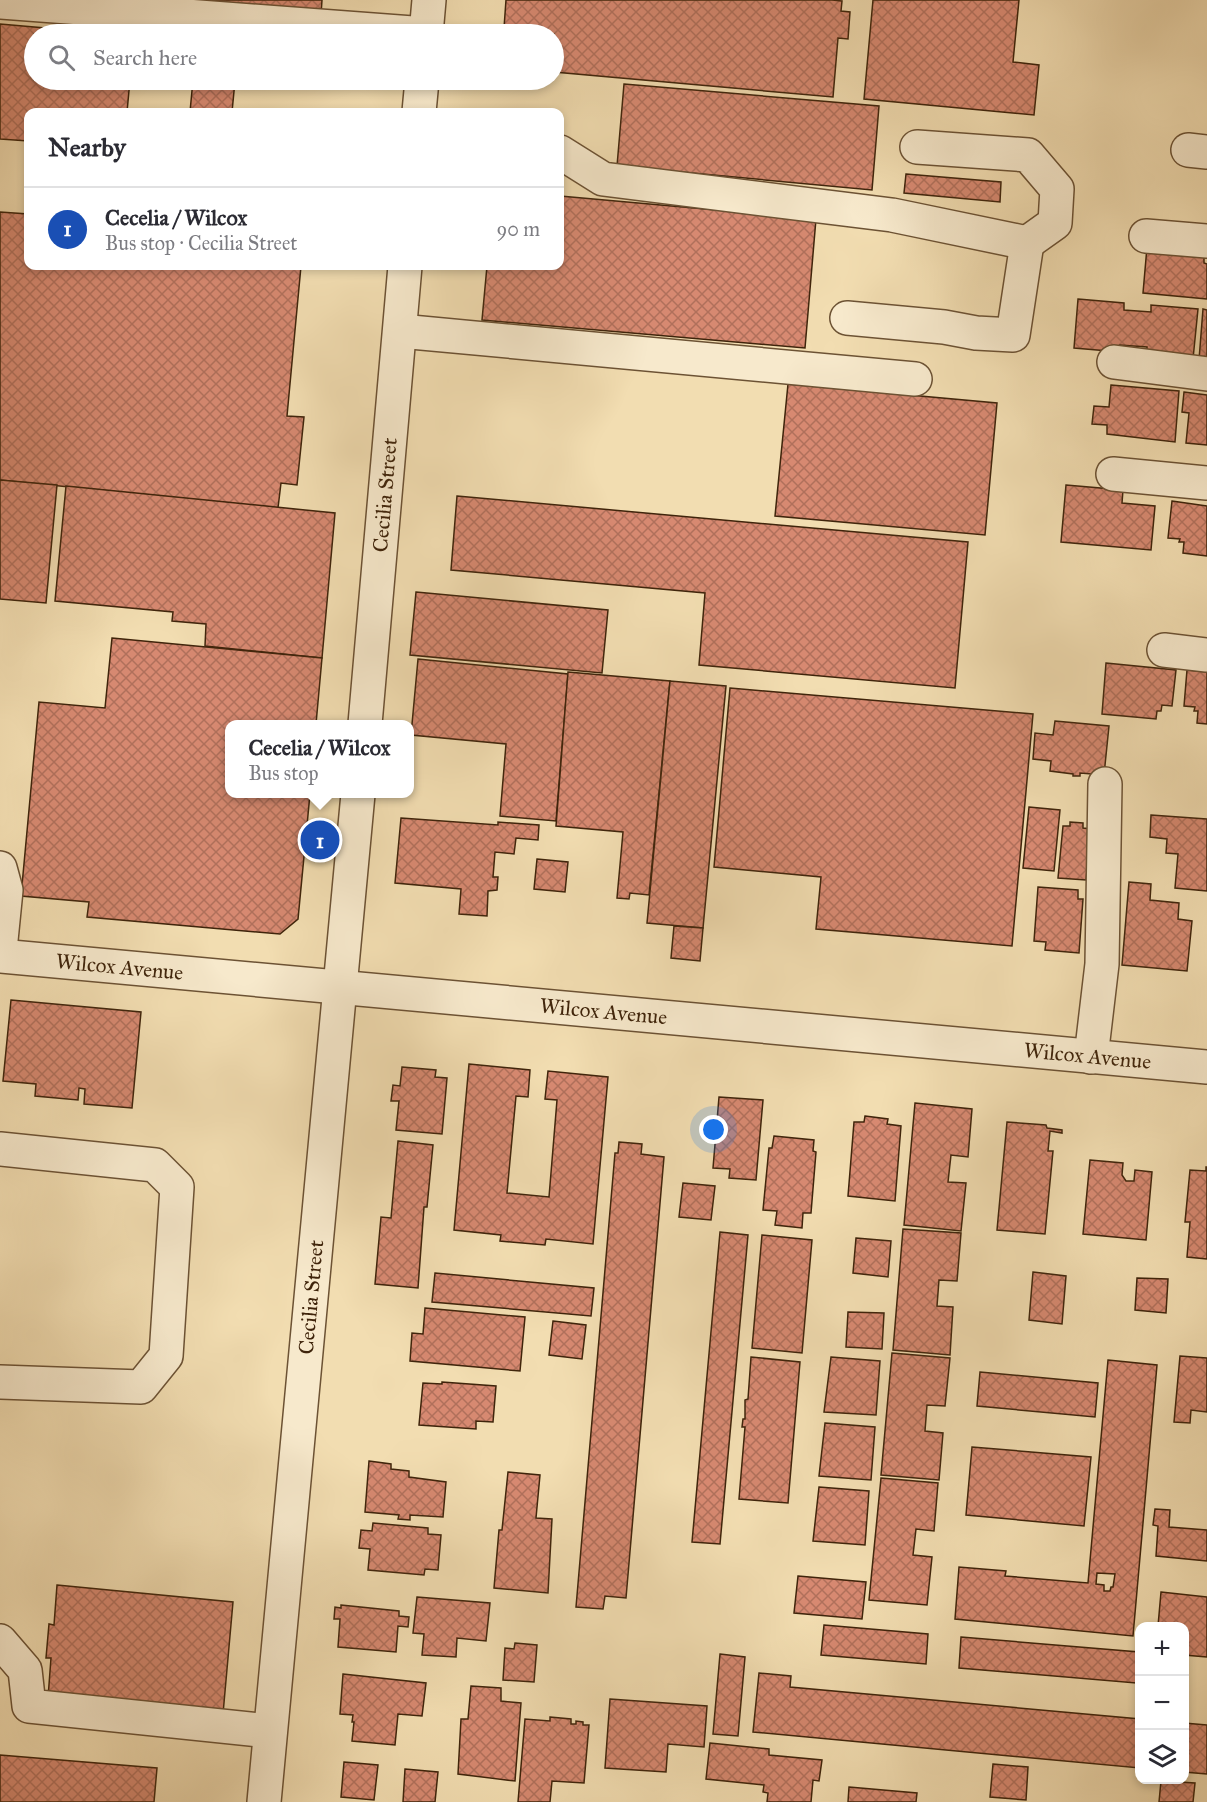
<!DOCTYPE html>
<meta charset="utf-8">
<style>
body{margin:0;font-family:"IM FELL Great Primer",serif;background:#f2f2f3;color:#2b2b33}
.controls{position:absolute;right:18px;bottom:18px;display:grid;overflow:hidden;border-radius:12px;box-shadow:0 3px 9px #0003}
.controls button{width:54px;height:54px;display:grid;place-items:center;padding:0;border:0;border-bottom:2px solid #e1e1e2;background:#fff;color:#2b2b33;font:30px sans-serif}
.you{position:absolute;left:714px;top:1130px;width:21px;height:21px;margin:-15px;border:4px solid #fff;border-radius:50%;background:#1a73e8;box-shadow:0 0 0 9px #1a73e833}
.badge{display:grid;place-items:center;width:39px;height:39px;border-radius:50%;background:#0b8043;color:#fff;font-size:20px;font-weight:700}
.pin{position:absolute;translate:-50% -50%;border:3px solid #fff;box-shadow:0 2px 6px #0006}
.popup{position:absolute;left:225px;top:720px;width:189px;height:78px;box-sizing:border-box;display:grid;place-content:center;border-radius:12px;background:#fff;filter:drop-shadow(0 2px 4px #0005);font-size:20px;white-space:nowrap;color:#7c7c81}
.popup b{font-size:22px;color:#2b2b33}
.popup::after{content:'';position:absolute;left:50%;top:100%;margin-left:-12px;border:12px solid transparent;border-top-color:#fff}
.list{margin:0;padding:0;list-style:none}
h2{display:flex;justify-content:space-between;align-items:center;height:78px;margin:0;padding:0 24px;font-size:26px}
h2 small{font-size:20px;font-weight:400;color:#7c7c81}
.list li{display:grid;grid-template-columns:39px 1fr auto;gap:18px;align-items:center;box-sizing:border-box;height:84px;padding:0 24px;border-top:2px solid #e1e1e2}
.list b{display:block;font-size:22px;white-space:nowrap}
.list p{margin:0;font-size:20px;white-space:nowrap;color:#7c7c81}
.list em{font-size:20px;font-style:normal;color:#7c7c81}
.icon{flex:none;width:33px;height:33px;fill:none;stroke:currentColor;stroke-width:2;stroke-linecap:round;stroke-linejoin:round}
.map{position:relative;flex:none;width:1207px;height:1802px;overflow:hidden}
.search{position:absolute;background:#fff;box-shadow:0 3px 9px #0003;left:24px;top:24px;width:540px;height:66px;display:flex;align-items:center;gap:15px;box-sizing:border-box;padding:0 21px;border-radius:33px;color:#7c7c81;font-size:22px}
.panel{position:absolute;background:#fff;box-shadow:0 3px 9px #0003;left:24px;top:108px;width:540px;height:162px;border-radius:12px}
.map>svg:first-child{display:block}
</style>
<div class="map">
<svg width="1207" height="1802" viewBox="0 0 1207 1802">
<defs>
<pattern id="building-cross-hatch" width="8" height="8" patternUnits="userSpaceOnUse" patternTransform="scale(1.5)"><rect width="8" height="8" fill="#d78971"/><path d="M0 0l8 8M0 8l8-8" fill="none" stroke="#b0705b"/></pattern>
</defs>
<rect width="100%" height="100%" fill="#f2ddb1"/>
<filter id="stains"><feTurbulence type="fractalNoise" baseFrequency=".00333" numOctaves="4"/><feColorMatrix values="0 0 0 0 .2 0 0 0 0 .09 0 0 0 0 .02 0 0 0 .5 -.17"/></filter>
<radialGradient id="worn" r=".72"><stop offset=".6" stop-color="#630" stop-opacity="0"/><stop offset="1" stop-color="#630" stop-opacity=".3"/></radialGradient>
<g fill="url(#building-cross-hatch)" stroke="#3f240b" stroke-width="1.5" fill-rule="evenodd">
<path d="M155,0H322L321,15Z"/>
<path d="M506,0H832L842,1L841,11L850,12L848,39L838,38L833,97L554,72V34H546L547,32L504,28Z"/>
<path d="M873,0H1019L1013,62L1039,65L1034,115L864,99Z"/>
<path d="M0,24L68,30V34H34V80H130L127,112H28V141L0,139Z"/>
<path d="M193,80L235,81L232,112H190Z"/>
<path d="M624,84L879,106L872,190L617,166Z"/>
<path d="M906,174L1001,182L1000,202L904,193Z"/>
<path d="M560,196L816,219L805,348L482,320L487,266H560Z"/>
<path d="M0,212L28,214V266H301L287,416L304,417L297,485L281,483L278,508L0,480Z"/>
<path d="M1147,247L1204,252V263L1207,264V299L1143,293Z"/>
<path d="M1078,299L1124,303V310L1151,312V305L1198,309L1193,359L1147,355V347L1120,345V352L1074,348Z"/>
<path d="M1203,309L1207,310V360H1199Z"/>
<path d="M788,384L997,403L985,535L775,516Z"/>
<path d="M1111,385L1179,391L1175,442L1107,434V425L1092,424L1094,406L1109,407Z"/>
<path d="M1184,392L1207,395V445L1186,443L1189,413L1182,412Z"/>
<path d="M0,480L57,485L46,603L0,599Z"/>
<path d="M1066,485L1123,490L1122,503L1155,506L1151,550L1061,542Z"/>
<path d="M66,486L335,513L322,658L205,646L206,624L172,621L173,612L55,601Z"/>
<path d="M457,496L968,542L955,688L699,665L705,593L451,570Z"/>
<path d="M1172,501L1207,506V556L1183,553L1184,542H1179L1180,539L1168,538Z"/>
<path d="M416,592L608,610L602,673L410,655Z"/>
<path d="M112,638L322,658L316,724H230V794H310L298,919L280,934L87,917L89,902L21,896L39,702L105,708Z"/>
<path d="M418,659L568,674L556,821L500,816L506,744L411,735Z"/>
<path d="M1106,663L1176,670L1172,706L1162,705L1161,711H1157L1156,719L1102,714Z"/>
<path d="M1187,670L1207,672V724L1197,723L1198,711H1194L1195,707L1184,706Z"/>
<path d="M568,672L670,681L649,895L630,893L629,899L617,898L623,832L556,826Z"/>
<path d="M670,681L726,686L703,928L647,923Z"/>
<path d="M730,688L1033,714L1012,946L816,929L821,877L714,867Z"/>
<path d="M1055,721L1109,726L1104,775L1080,773V776H1073V774L1050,771L1051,761L1033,759L1035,733L1053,735Z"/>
<path d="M1029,807L1060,810L1054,871L1023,868Z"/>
<path d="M1151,815L1207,819V891L1175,888L1178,854L1166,853L1167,839L1150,837Z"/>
<path d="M401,818L498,825V822L539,825L538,840L516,838L514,854L495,852L493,877H498L497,890L488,891L487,916L459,914L461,889L395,883Z"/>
<path d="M1070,822L1083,823V828L1091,829L1086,880L1058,878L1063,826H1070Z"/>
<path d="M537,859L568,862L565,892L534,889Z"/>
<path d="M1129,882L1151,884L1150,900L1179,903L1178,919L1192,921L1187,971L1122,965Z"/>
<path d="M1038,887L1078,890V899H1083L1079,953L1045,950L1046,942L1034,941Z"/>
<path d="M674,926L703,928L700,961L671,958Z"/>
<path d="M11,1000L141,1012L132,1108L84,1104L85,1089L79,1088L78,1100L35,1096L36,1084L3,1081Z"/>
<path d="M469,1064L530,1070L528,1097L516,1096L507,1193L549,1197L557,1100L545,1099L548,1071L608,1077L593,1244L546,1239L545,1245L500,1241L501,1235L454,1230Z"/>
<path d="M402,1067L436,1070L435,1077L447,1078L442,1134L396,1130L399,1101H391L393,1085L400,1086Z"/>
<path d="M719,1097L763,1100L756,1180L729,1178L730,1169L713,1168Z"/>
<path d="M915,1103L972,1109L968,1157L951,1155L948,1182L966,1183L961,1231L904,1225Z"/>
<path d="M865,1116L888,1119L887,1124L901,1126L895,1201L848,1196L854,1122H864Z"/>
<path d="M1007,1122L1046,1125L1047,1128L1062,1130V1133L1050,1131L1048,1151H1053L1045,1234L997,1230Z"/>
<path d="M774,1136L814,1140L813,1151L816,1152L811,1213H803L802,1228L775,1225L777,1211L763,1210L769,1148H772Z"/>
<path d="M398,1141L433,1145L427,1207H424L418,1288L375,1284L381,1217L391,1218Z"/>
<path d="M619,1142L642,1144L641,1154L664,1157L626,1598L605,1596L603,1609L576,1607L615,1153H618Z"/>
<path d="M1090,1160L1123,1163L1122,1175L1126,1181H1134L1135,1170L1152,1172L1146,1240L1083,1234Z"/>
<path d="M1206,1167H1207V1259L1187,1257L1190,1222H1185L1190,1170L1206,1171Z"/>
<path d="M683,1183L715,1186L711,1220L679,1217Z"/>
<path d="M903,1229L961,1233L957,1281L939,1280L937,1306L953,1307L950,1355L893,1350Z"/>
<path d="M720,1232L748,1235L720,1544L692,1542Z"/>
<path d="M762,1235L812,1240L802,1353L752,1348Z"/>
<path d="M856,1238L891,1241L888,1277L853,1273Z"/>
<path d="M1033,1272L1066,1276L1062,1324L1029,1320Z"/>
<path d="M435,1273L594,1288L591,1316L432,1302Z"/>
<path d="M1137,1278L1168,1279L1166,1313L1135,1310Z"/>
<path d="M425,1308L525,1317L520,1371L410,1361L412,1333L423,1334Z"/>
<path d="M848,1312L884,1313L882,1349L846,1347Z"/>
<path d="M553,1321L586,1325L582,1359L549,1355Z"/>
<path d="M892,1353L950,1358L945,1406L927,1405L925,1431L943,1433L939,1480L881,1475Z"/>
<path d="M1180,1356L1207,1358V1412L1191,1410L1190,1423L1174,1422Z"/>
<path d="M751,1357L800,1362L788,1503L739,1499L745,1427H742L743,1419H745V1400L748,1399Z"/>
<path d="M831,1357L880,1361L876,1415L824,1412Z"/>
<path d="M1108,1360L1157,1365L1133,1636L955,1619L959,1567L1006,1571L1005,1576L1088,1583ZM1097,1573L1115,1574L1113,1587H1111L1110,1591H1104V1585L1096,1584Z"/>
<path d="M980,1372L1098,1383L1095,1417L977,1406Z"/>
<path d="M442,1382L496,1386L493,1422L476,1421V1429L419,1425L423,1383L442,1384Z"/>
<path d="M825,1423L875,1427L871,1480L819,1476Z"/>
<path d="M972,1447L1091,1457L1084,1526L966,1515Z"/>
<path d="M369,1461L391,1464V1469L409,1471V1477L446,1482L443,1517L410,1515V1520L398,1519L399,1515L365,1512Z"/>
<path d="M508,1472L540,1475L536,1518L552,1519L548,1593L494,1588L499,1530H502Z"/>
<path d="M881,1478L938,1483L934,1531L916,1529L913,1555L932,1557L927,1605L869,1600Z"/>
<path d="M819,1487L869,1491L865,1545L813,1541Z"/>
<path d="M1155,1509L1170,1510L1169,1527L1207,1530V1561L1156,1556L1158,1526L1153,1525Z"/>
<path d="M373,1523L428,1528V1534L441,1535L438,1570L425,1569L424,1575L368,1570L370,1549L359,1548L361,1530L372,1531Z"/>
<path d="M798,1576L866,1582L862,1619L794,1613Z"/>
<path d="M57,1585L233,1602L223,1714L48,1698L51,1658H46L49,1624L54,1625Z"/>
<path d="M1161,1592L1207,1597V1657L1184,1655V1626H1158Z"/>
<path d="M417,1597L490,1603L486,1641L457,1638L456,1657L422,1655L424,1634L413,1633Z"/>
<path d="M341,1605L399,1611V1616L409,1617L408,1627L398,1626L396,1652L338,1647L340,1619H334L335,1607L341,1608Z"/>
<path d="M824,1625L928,1634L926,1664L821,1655Z"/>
<path d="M961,1637L1139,1652L1136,1683L959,1668Z"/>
<path d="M515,1643L537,1645L534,1682L503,1680L505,1648L514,1649Z"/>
<path d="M720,1654L745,1657L738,1736L713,1734Z"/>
<path d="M759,1673L791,1676L790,1687L1140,1719V1768L753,1732Z"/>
<path d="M343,1674L426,1683L422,1716L398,1714L395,1745L352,1741L354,1722H352L353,1715L340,1714Z"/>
<path d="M471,1686L501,1688V1701L521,1703L515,1781L458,1774L461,1719H468Z"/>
<path d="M610,1699L707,1706L704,1747L668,1744L666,1772L605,1768Z"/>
<path d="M550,1717L571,1719V1724H576V1721L583,1722V1725H589L584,1783L552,1781L550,1802H518L525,1719L550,1721Z"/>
<path d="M1184,1723L1207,1725V1774L1184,1772Z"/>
<path d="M710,1743L769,1749V1755L822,1760L819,1781L813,1780L811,1802H767L768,1793L763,1792L764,1785L706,1779Z"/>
<path d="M0,1755L157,1768L154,1802H0Z"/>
<path d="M344,1762L378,1765L374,1800L341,1797Z"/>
<path d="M993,1764L1028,1767L1026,1800L990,1797Z"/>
<path d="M405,1769L438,1772L435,1802H403Z"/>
<path d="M1161,1781L1195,1783L1193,1802H1159Z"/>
<path d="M849,1787L917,1793L916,1802H848Z"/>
</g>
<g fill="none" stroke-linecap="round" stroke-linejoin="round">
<g stroke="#6c5234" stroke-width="36">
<g id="minor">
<path d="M0,2L426,34L429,0"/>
<path d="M419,112L422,80"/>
<path d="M917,147L1028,155L1057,189L1055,223L1027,243"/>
<path d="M1188,150L1207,152"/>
<path d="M560,152L603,179L892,215L1027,243L1013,335L976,333L944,327L847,318"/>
<path d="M1146,236L1207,241"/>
<path d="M400,331L915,379"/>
<path d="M1114,362L1207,374"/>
<path d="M1113,474L1207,483"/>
<path d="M1164,650L1207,655"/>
<path id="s1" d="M365,724L405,266"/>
<path d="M0,868L6,890L0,950"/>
<path id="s2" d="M0,956L1207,1067"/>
<path d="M1091,1057L1102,964L1105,784"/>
<path d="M0,1149L155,1165L177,1187L166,1356L141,1387L0,1382"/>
<path d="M0,1641L25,1670L29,1706L270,1731"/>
<path id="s3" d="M264,1802L358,794"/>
</g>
</g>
<use href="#minor" stroke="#f7e9cc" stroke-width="33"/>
</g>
<g text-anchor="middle" stroke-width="4.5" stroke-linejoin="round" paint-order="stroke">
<g font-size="21" fill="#3f240b" stroke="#f7e9cc">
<text dy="7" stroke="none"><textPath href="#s1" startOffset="230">Cecilia Street</textPath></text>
<text dy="7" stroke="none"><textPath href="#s2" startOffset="120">Wilcox Avenue</textPath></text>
<text dy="7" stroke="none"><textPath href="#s2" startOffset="606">Wilcox Avenue</textPath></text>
<text dy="7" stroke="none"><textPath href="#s2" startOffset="1092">Wilcox Avenue</textPath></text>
<text dy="7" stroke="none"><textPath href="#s3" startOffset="507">Cecilia Street</textPath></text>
</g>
</g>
<rect width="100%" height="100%" filter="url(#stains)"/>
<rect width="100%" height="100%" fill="url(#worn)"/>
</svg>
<div class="controls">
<button>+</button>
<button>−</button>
<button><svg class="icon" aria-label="layers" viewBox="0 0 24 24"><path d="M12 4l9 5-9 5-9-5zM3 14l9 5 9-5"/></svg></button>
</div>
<div class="you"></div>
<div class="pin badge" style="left:320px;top:840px;background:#1a4fb4">1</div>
<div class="popup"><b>Cecelia / Wilcox</b>Bus stop</div>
<div class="search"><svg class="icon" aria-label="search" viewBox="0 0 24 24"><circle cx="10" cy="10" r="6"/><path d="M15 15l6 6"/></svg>Search here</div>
<section class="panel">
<h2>Nearby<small></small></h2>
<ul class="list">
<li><span class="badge" style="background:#1a4fb4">1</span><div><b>Cecelia / Wilcox</b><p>Bus stop · Cecilia Street</p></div><em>90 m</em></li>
</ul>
</section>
</div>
